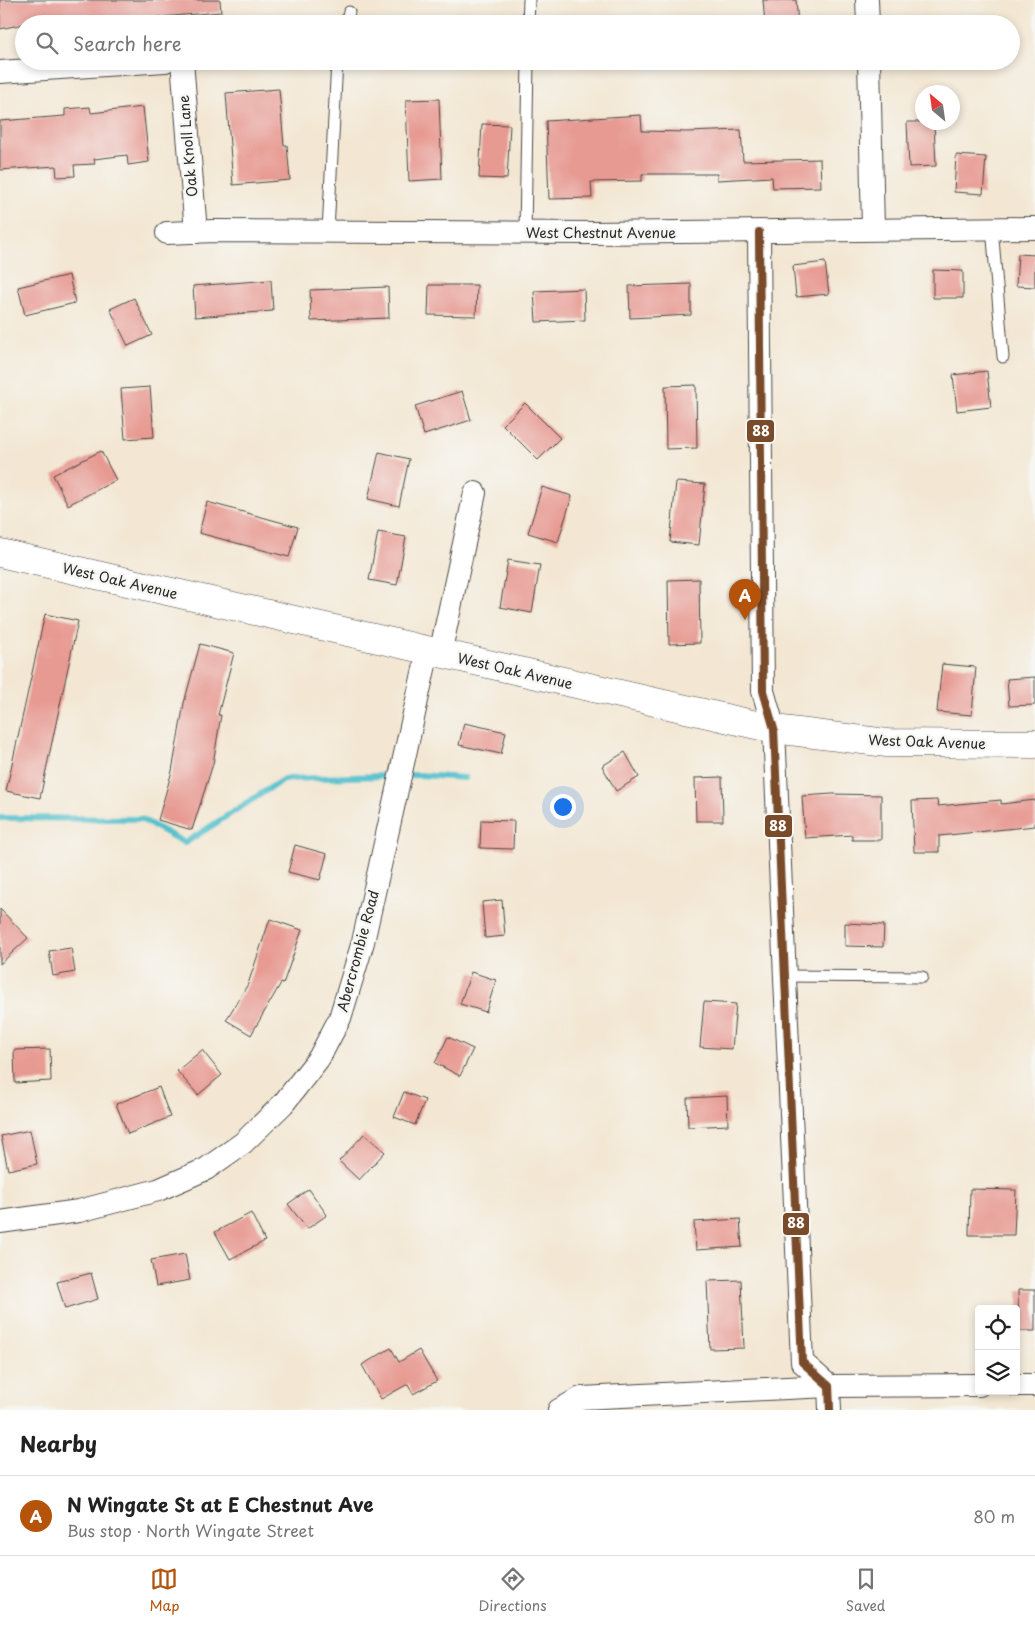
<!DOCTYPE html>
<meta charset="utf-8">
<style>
body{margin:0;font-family:"Playpen Sans",sans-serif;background:#f6f6f6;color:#222}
.controls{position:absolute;right:15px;bottom:15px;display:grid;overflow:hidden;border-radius:5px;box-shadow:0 2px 8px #0003}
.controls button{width:45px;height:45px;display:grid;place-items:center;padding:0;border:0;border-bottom:1px solid #e0e0e0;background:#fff;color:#222;font:25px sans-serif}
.compass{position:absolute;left:915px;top:85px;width:45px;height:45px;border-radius:50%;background:#fff;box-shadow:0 2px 8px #0003;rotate:331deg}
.you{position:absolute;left:562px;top:806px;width:18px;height:18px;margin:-12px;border:4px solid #fff;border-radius:50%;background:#1a73e8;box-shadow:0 0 0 8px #1a73e833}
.badge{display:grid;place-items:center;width:32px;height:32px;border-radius:50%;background:#b45309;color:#fff;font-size:16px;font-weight:700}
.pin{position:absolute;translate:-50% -41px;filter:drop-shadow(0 1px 2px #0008)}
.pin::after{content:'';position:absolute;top:26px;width:18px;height:15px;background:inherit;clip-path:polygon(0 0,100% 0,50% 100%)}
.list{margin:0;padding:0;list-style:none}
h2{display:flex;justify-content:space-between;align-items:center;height:65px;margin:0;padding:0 20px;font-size:21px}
h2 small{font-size:16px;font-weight:400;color:#767676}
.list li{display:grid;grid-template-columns:32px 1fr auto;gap:15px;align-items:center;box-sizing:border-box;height:80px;padding:0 20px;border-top:1px solid #e0e0e0}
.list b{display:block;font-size:19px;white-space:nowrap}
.list p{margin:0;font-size:16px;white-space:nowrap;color:#767676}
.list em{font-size:16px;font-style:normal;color:#767676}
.icon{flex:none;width:28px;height:28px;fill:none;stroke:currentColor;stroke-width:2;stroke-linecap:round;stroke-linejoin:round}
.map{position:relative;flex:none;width:1035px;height:1410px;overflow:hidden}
.search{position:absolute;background:#fff;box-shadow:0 2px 8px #0003;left:15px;right:15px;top:15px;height:55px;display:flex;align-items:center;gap:12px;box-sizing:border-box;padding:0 18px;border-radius:28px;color:#767676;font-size:19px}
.sheet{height:145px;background:#fff}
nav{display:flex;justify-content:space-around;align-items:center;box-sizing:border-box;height:70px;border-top:1px solid #e0e0e0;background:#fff;font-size:14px;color:#767676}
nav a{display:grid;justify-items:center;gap:2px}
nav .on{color:#b45309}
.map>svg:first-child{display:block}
</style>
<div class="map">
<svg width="1035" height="1410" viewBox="0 0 1035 1410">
<rect width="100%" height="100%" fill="#f6f6f2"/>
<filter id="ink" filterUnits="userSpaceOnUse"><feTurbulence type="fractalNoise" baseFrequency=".02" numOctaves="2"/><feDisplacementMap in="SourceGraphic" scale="10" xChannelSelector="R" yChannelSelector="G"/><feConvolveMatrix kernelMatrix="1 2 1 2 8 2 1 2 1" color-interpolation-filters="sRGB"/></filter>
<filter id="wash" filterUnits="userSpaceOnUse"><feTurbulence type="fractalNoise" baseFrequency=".0096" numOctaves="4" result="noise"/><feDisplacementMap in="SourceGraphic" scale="20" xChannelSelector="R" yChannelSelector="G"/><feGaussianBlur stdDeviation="1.12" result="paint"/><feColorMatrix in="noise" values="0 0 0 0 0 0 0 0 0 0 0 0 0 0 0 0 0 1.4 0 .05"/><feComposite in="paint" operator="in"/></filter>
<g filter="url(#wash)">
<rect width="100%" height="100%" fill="#f3e7d3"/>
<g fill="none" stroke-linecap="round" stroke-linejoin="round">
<path stroke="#55c1cd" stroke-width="6" d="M0,818L141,819L185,843L284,779L419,775L465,778"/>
</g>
<g id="blocks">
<g fill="#e79a92">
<path d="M0,0H220L221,12L100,22V19L68,24H24L0,29Z"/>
<path d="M763,0H796L798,24H765Z"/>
<path d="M279,89L284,145H287L290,180L233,185L226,93Z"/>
<path d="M439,99L442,179L409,181L406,100Z"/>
<path d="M90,107L91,113L143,107L149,162L128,165L127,155L94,159L95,164L74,165L75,176L57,177L56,166L0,170V121L65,116V109Z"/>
<path d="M641,115L642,131L688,132L741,130L743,161L820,159L821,187L773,188L772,177L717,180V174H642V181L591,182L592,198L549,199L546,121Z"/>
<path d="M907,122H934L936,166L909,167Z"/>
<path d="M482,124L510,125L507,179L479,178Z"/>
<path d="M956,155L986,157L983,194L954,192Z"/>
<path d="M1018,254L1035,255V287L1016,286Z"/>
<path d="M825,262L829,294L796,297L793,266Z"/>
<path d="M933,270L963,271V298H933Z"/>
<path d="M69,275L75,303L25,315L18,287Z"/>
<path d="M271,280L273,311L195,317L193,286Z"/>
<path d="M691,284V315L630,318L629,286Z"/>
<path d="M429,285H477L476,316L428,315Z"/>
<path d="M388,287L389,318L311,321L310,290Z"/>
<path d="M584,289L585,320L536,322L534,291Z"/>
<path d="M134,298L152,335L128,346L110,309Z"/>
<path d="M987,371L991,407L957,411L953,375Z"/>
<path d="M696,385L697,448L666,449L665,386Z"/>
<path d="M150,387L154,437L125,439L121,389Z"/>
<path d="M462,391L471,420L424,435L415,406Z"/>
<path d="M525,403L560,438L538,460L503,425Z"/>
<path d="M101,451L116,480L68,505L53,475Z"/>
<path d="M379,452L409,459L399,506L368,499Z"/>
<path d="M676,482L705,484L699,545L670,542Z"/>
<path d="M542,487L572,496L558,542L528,533Z"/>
<path d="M207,502L298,527L289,557L199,533Z"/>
<path d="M378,532L406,537L397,585L369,580Z"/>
<path d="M508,560L540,565L532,613L500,607Z"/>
<path d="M699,579L700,643L669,644L668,580Z"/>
<path d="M45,614L78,621L40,798L6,791Z"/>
<path d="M200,644L234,653L218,715H221L213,764L192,830L158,820L172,771L184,703Z"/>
<path d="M942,664L976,667L972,715L937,712Z"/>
<path d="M1035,677V705L1009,706L1007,679Z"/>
<path d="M464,723L506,732L501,754L459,745Z"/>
<path d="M625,752L639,777L616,791L602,766Z"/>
<path d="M722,777L723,821H696L695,778Z"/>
<path d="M832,794L881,795V840H852V835L805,838L802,796Z"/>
<path d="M937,800L938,806L1001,800V804L1035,800V826L939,836V852H914L912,801Z"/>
<path d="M481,820L514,821L513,849L480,848Z"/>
<path d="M295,845L327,854L320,880L288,872Z"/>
<path d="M502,900L505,936L485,938L482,902Z"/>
<path d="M0,909L28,938L0,964Z"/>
<path d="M270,919L302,930L283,984L281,983L251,1035L226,1020L248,984Z"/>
<path d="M845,923L884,925L883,947L845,946Z"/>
<path d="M71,948L75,972L53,976L49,951Z"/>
<path d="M471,972L496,980L486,1012L460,1004Z"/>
<path d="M704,1002L736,1004L732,1049L700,1047Z"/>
<path d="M448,1037L473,1049L460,1076L435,1063Z"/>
<path d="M50,1049L51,1081L15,1083L14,1050Z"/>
<path d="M202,1050L222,1075L198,1095L177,1071Z"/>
<path d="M159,1087L170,1117L128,1134L116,1104Z"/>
<path d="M404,1092L425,1100L415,1125L394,1117Z"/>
<path d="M727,1096L728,1125L688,1127L687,1098Z"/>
<path d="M30,1130L37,1164L8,1170L1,1136Z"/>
<path d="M364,1134L385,1152L359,1180L339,1161Z"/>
<path d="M309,1189L327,1215L307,1229L288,1204Z"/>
<path d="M970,1189L1016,1190L1014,1235H969Z"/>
<path d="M251,1213L265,1241L230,1259L215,1232Z"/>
<path d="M740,1219L742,1247L696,1250L694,1222Z"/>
<path d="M185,1254L190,1280L156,1286L151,1260Z"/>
<path d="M91,1273L98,1299L65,1309L57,1282Z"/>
<path d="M741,1280L744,1348L710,1349L707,1281Z"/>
<path d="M1018,1290H1035V1331H1019Z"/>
<path d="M391,1348L399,1362L419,1350L437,1381L413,1394L408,1384L381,1399L362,1365Z"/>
</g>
</g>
</g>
<g filter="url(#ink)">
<use href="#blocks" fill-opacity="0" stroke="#494744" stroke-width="1"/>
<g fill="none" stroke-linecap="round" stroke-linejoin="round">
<g stroke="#494744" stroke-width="13">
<g id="service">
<path d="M346,24L349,12"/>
<path d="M528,24L529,0"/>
<path d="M992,227L1003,357"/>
<path d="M328,231L337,61"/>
<path d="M525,233L528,61"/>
<path d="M785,976L922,977"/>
</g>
</g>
<g stroke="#494744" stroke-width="24">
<g id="minor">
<path d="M867,0L868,24"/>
<path d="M182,61L196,232"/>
<path d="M869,61L873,228"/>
<path d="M0,72L165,61"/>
<path d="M759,232L763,691L774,729L802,1362L829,1386L830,1410"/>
<path d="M167,233L214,231L591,233L1035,228"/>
<path d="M440,654L475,493"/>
<path d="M0,1222L79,1211L158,1190L206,1169L243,1143L283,1104L319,1058L340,1018L363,942L428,651"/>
<path d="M1016,1385H1035"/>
<path d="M559,1410L581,1398L829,1386L979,1385"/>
</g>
</g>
<g stroke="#494744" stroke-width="29">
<path id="tertiary" d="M0,553L774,729L887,743L1035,744"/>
</g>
<use href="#service" stroke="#fff" stroke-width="11"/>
<use href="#minor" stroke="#fff" stroke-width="22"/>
<use href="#tertiary" stroke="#fff" stroke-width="28"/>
<g stroke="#f6f6f2" stroke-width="11">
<path id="bus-1" d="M759,232L763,691L774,729L802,1362L829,1386L830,1410"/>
</g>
<use href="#bus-1" stroke="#7a4b2a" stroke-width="8"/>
</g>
</g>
<g text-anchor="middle" stroke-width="5" stroke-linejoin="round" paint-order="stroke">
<g font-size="14" fill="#2b2b2b" stroke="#f6f6f2">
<text transform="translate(188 146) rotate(-95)" y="5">Oak Knoll Lane</text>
<text x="601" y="238">West Chestnut Avenue</text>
<text transform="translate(120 581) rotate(13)" y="5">West Oak Avenue</text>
<text transform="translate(515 671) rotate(13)" y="5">West Oak Avenue</text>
<text transform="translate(927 742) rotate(2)" y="5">West Oak Avenue</text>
<text transform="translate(358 951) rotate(-75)" y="5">Abercrombie Road</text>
</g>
</g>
<g stroke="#f6f6f2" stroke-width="2">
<rect x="746" y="419" width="29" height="24" rx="5" fill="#7a4b2a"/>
<rect x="764" y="814" width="29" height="24" rx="5" fill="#7a4b2a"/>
<rect x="782" y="1212" width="28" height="24" rx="5" fill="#7a4b2a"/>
</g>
<g font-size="14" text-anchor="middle" font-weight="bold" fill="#fff">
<text x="761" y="436">88</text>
<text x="778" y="831">88</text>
<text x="796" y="1228">88</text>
</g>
</svg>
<div class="controls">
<button><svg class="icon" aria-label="locate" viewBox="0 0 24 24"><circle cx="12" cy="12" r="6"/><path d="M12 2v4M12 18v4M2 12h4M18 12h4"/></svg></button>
<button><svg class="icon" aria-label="layers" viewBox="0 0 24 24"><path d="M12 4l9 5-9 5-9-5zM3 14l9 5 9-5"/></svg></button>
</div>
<svg class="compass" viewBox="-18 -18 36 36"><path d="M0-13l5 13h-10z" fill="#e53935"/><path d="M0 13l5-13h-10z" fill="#767676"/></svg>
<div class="you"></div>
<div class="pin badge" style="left:745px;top:620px">A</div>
<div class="search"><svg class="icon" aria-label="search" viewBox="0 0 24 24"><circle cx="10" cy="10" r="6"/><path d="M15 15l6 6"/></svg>Search here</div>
</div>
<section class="sheet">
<h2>Nearby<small></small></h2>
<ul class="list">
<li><span class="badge">A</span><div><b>N Wingate St at E Chestnut Ave</b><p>Bus stop · North Wingate Street</p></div><em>80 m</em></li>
</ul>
</section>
<nav>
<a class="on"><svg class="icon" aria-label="map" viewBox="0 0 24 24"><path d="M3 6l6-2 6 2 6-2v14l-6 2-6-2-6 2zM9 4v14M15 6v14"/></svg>Map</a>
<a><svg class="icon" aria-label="directions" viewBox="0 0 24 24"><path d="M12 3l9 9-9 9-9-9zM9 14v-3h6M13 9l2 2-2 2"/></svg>Directions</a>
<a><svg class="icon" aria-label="saved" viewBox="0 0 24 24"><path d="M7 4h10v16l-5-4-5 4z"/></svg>Saved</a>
</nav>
